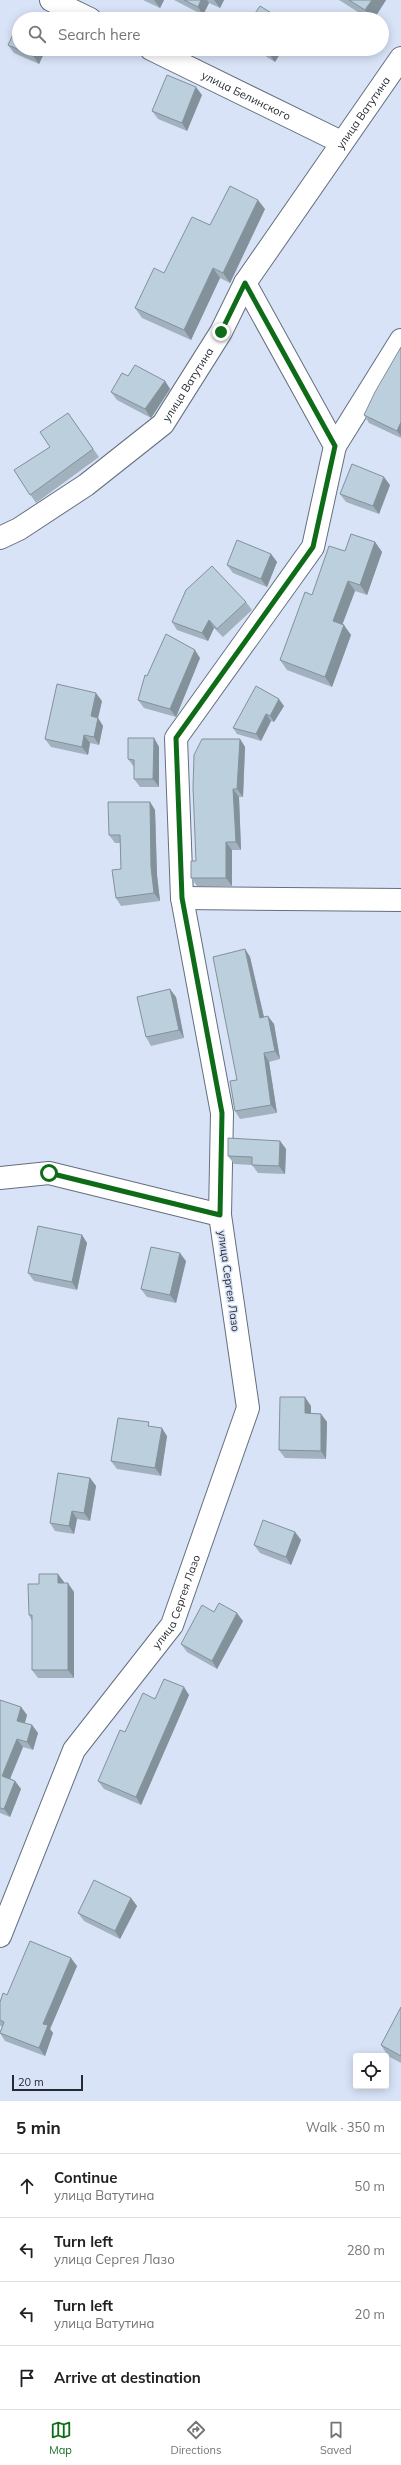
<!DOCTYPE html>
<meta charset="utf-8">
<style>
body{margin:0;font-family:Mulish,sans-serif;background:#f2f2f2;color:#202124}
.controls{position:absolute;right:12px;bottom:12px;display:grid;overflow:hidden;border-radius:4px;box-shadow:0 2px 10px #0003}
.controls button{width:36px;height:36px;display:grid;place-items:center;padding:0;border:0;border-bottom:1px solid #e0e0e0;background:#fff;color:#202124;font:20px sans-serif}
.scale{position:absolute;left:12px;bottom:10px;width:71px;box-sizing:border-box;padding-left:4px;border:2px solid #252931;border-top:0;font-size:11px;line-height:14px;white-space:nowrap;color:#252931;-webkit-text-stroke:3px #d8e3f7;paint-order:stroke}
.stop{position:absolute;width:12px;height:12px;margin:-9px;border:3px solid #0e6c19;border-radius:50%;background:#fff}
.stop.end{background:#0e6c19;border-color:#fff;box-shadow:0 1px 4px #0008}
.list{margin:0;padding:0;list-style:none}
h2{display:flex;justify-content:space-between;align-items:center;height:52px;margin:0;padding:0 16px;font-size:17px}
h2 small{font-size:13px;font-weight:400;color:#757577}
.list li{display:grid;grid-template-columns:26px 1fr auto;gap:12px;align-items:center;box-sizing:border-box;height:64px;padding:0 16px;border-top:1px solid #e0e0e0}
.list b{display:block;font-size:15px;white-space:nowrap}
.list p{margin:0;font-size:13px;white-space:nowrap;color:#757577}
.list em{font-size:13px;font-style:normal;color:#757577}
.icon{flex:none;width:22px;height:22px;fill:none;stroke:currentColor;stroke-width:2;stroke-linecap:round;stroke-linejoin:round}
.map{position:relative;flex:none;width:401px;height:2101px;overflow:hidden}
.search{position:absolute;background:#fff;box-shadow:0 2px 10px #0003;left:12px;right:12px;top:12px;height:44px;display:flex;align-items:center;gap:10px;box-sizing:border-box;padding:0 14px;border-radius:22px;color:#757577;font-size:15px}
.sheet{height:308px;background:#fff}
nav{display:flex;justify-content:space-around;align-items:center;box-sizing:border-box;height:56px;border-top:1px solid #e0e0e0;background:#fff;font-size:11px;color:#757577}
nav a{display:grid;justify-items:center;gap:2px}
nav .on{color:#0e6c19}
.map>svg:first-child{display:block}
</style>
<div class="map">
<svg width="401" height="2101" viewBox="0 0 401 2101">
<rect width="100%" height="100%" fill="#d8e3f7"/>
<g fill="none" stroke-linecap="round" stroke-linejoin="round">
<g stroke="#646f7f" stroke-width="24">
<g id="minor">
<path d="M51,0L90,19"/>
<path id="s1" d="M151,49L341,142"/>
<path d="M335,446L401,340"/>
<path id="s2" d="M0,538L19,529L86,485L163,424L221,332L245,283L401,58"/>
<path d="M182,898L401,900"/>
<path d="M0,1178L49,1173L220,1215"/>
<path id="s3" d="M0,1936L74,1750L172,1625L248,1408L220,1215L222,1113L182,898L176,738L313,547L335,446L245,283"/>
</g>
</g>
<use href="#minor" stroke="#fff" stroke-width="22"/>
</g>
<g fill="#a1b2be">
<path d="M143,0H164L160,8Z"/>
<path d="M174,0H224L220,8L209,3L203,15Z"/>
<path d="M339,0H386L374,19H369Z"/>
<path d="M8,45L19,49H46L39,64L14,53Z"/>
<path d="M254,49H283L275,62Z"/>
<path d="M202,95L187,131L158,119L152,111Z"/>
<path d="M265,209L230,283L220,278L191,340L142,318L135,308L210,225Z"/>
<path d="M401,347V438L369,423L364,415Z"/>
<path d="M128,376L165,381L170,389L151,418L117,400L111,392Z"/>
<path d="M68,413L99,457L36,503L14,470L50,447Z"/>
<path d="M390,485L379,514L346,502L340,494Z"/>
<path d="M375,542L382,552L367,595L355,591L342,624L351,635L332,687L287,670L280,660L345,551Z"/>
<path d="M271,554L277,562L267,587L233,573L227,565Z"/>
<path d="M246,602L252,610L223,637L214,628L208,641L177,630L172,622Z"/>
<path d="M200,658L176,717L144,708L138,700L147,676Z"/>
<path d="M102,701L98,718L103,726L99,745L90,743L88,755L51,747L45,739Z"/>
<path d="M284,706L274,722L271,721L261,741L237,734L233,728Z"/>
<path d="M154,738L159,747V787H140L134,779V767L128,759Z"/>
<path d="M240,739L245,747L243,797H239L241,850H232V886H197L191,878L196,861Z"/>
<path d="M150,802L155,810L157,875L160,901L121,906L116,898L121,869L120,843H115L109,835Z"/>
<path d="M245,949L250,957L264,1017L274,1024L280,1059L269,1062L277,1113L240,1119L235,1111L237,1080Z"/>
<path d="M176,997L184,1038L151,1046L146,1037Z"/>
<path d="M280,1141L286,1149L285,1174L258,1173L252,1165L234,1164L228,1156Z"/>
<path d="M82,1235L87,1243L77,1290L34,1281L28,1273Z"/>
<path d="M186,1261L176,1303L147,1297L141,1289Z"/>
<path d="M311,1406V1413L321,1414L327,1422L326,1459L285,1458L279,1450Z"/>
<path d="M167,1436L161,1476L117,1469L111,1461Z"/>
<path d="M90,1478L96,1486L90,1521L77,1519L74,1534L55,1531L50,1523Z"/>
<path d="M295,1532L301,1540L291,1565L260,1553L254,1545Z"/>
<path d="M64,1582V1583L74,1592V1678H38L32,1670V1621L29,1615Z"/>
<path d="M214,1612L243,1621L217,1669L187,1652L181,1644Z"/>
<path d="M189,1695L141,1805L104,1789L98,1781L125,1732L155,1699Z"/>
<path d="M0,1700L21,1707L27,1715L25,1723L32,1725L38,1733L33,1750L23,1747L10,1778L15,1781L21,1789L10,1817L0,1813Z"/>
<path d="M131,1898L137,1906L120,1939L84,1921L78,1913Z"/>
<path d="M77,1966L50,2029L53,2033L45,2056L5,2041L0,2033L2,2026H0V2020L7,1995Z"/>
<path d="M401,2007V2063L388,2056L381,2045Z"/>
</g>
<g fill="#83919b">
<path d="M154,0H164L160,8Z"/>
<path d="M201,0H207L209,3L203,15L198,7Z"/>
<path d="M214,0H224L220,8Z"/>
<path d="M372,0H386L374,19H371L365,10Z"/>
<path d="M36,49H46L39,64L33,56Z"/>
<path d="M272,49H283L275,62L269,54Z"/>
<path d="M196,87L202,95L187,131L182,123Z"/>
<path d="M258,200L265,209L230,283L223,273Z"/>
<path d="M213,268L220,278L191,340L184,330Z"/>
<path d="M165,381L170,389L151,418L145,409Z"/>
<path d="M401,422V436L397,431Z"/>
<path d="M384,477L390,485L379,514L373,506Z"/>
<path d="M375,542L382,552L367,595L360,585Z"/>
<path d="M271,554L277,562L267,587L261,579Z"/>
<path d="M348,581L355,591L340,631L333,621Z"/>
<path d="M209,620L214,628L208,641L202,633Z"/>
<path d="M344,625L351,635L332,687L325,677Z"/>
<path d="M195,650L200,658L176,717L170,709Z"/>
<path d="M96,693L102,701L98,718L103,726L99,745L94,737L91,716Z"/>
<path d="M279,699L284,706L274,722L270,716Z"/>
<path d="M266,714L271,721L261,741L256,734Z"/>
<path d="M84,735L90,743L88,755L82,747Z"/>
<path d="M154,738L159,747V787L153,779Z"/>
<path d="M240,739L245,747L243,797L237,789Z"/>
<path d="M233,789L239,797L241,850L236,842Z"/>
<path d="M150,802L155,810L157,875L160,901L154,893L151,867Z"/>
<path d="M226,842L232,850V886L226,878Z"/>
<path d="M245,949L250,957L266,1026L260,1018Z"/>
<path d="M170,989L176,997L184,1038L179,1030Z"/>
<path d="M268,1016L274,1024L280,1059L275,1051Z"/>
<path d="M264,1053L269,1062L277,1113L271,1105Z"/>
<path d="M280,1141L286,1149L285,1174L279,1166Z"/>
<path d="M82,1235L87,1243L77,1290L72,1282Z"/>
<path d="M180,1253L186,1261L176,1303L170,1295Z"/>
<path d="M305,1397L311,1406V1421L305,1413Z"/>
<path d="M321,1414L327,1422L326,1459L321,1451Z"/>
<path d="M162,1428L167,1436L161,1476L155,1468Z"/>
<path d="M90,1478L96,1486L90,1521L84,1513Z"/>
<path d="M72,1511L77,1519L74,1534L69,1526Z"/>
<path d="M295,1532L301,1540L291,1565L286,1557Z"/>
<path d="M58,1574L64,1582V1592L58,1583Z"/>
<path d="M68,1583L74,1592V1678L68,1670Z"/>
<path d="M237,1613L243,1621L217,1669L212,1661Z"/>
<path d="M184,1687L189,1695L141,1805L136,1797Z"/>
<path d="M21,1707L27,1715L23,1729L17,1721Z"/>
<path d="M32,1725L38,1733L33,1750L27,1742Z"/>
<path d="M17,1739L23,1747L8,1784L2,1776Z"/>
<path d="M15,1781L21,1789L10,1817L4,1809Z"/>
<path d="M131,1898L137,1906L120,1939L115,1931Z"/>
<path d="M71,1958L77,1966L50,2029L53,2033L45,2056L39,2048L43,2024Z"/>
</g>
<g fill="#bbcfdd" stroke="#83919b">
<path d="M184,0H201L198,7Z"/>
<path d="M349,0H372L365,10Z"/>
<path d="M260,6L281,19H251Z"/>
<path d="M22,16L28,19H20Z"/>
<path d="M19,22V49H36L33,56L8,45Z"/>
<path d="M262,49H272L269,54Z"/>
<path d="M167,75L196,87L182,123L152,111Z"/>
<path d="M230,186L258,200L223,273L213,268L184,330L135,308L154,268L164,273L192,217L210,225Z"/>
<path d="M401,347V422L397,431L364,415L375,392Z"/>
<path d="M135,365L165,381L145,409L111,392L122,373L128,376Z"/>
<path d="M68,413L93,449L30,495L14,470L50,447L40,432Z"/>
<path d="M352,464L384,477L373,506L340,494Z"/>
<path d="M351,534L375,542L360,585L348,581L333,621L344,625L325,677L280,660L305,592L312,595L329,546L345,551Z"/>
<path d="M237,540L271,554L261,579L227,565Z"/>
<path d="M212,566L246,602L217,629L209,620L202,633L172,622L186,590Z"/>
<path d="M166,634L195,650L170,709L138,700L145,675L147,676Z"/>
<path d="M57,684L96,693L91,716L98,718L94,737L84,735L82,747L45,739Z"/>
<path d="M256,686L279,699L270,716L266,714L256,734L233,728Z"/>
<path d="M128,738H154L153,779H134V760L128,759Z"/>
<path d="M202,739H240L237,789H233L236,842H226V878H191V861H196L193,787L194,755Z"/>
<path d="M108,802H150L151,867L154,893L116,898L112,870L121,869L120,835H109Z"/>
<path d="M245,949L260,1018L268,1016L275,1051L264,1053L271,1105L235,1111L230,1081L237,1080L213,957Z"/>
<path d="M170,989L179,1030L146,1037L137,997Z"/>
<path d="M228,1138L280,1141L279,1166L252,1165V1157L228,1156Z"/>
<path d="M38,1226L82,1235L72,1282L28,1273Z"/>
<path d="M151,1247L180,1253L170,1295L141,1289Z"/>
<path d="M280,1397H305V1413L321,1414V1451L279,1450Z"/>
<path d="M118,1418L149,1422L148,1426L162,1428L155,1468L111,1461Z"/>
<path d="M58,1473L90,1478L84,1513L72,1511L69,1526L50,1523Z"/>
<path d="M263,1520L295,1532L286,1557L254,1545Z"/>
<path d="M39,1574H58V1583H68V1670H32V1615H29L28,1584H39Z"/>
<path d="M219,1603L237,1613L212,1661L181,1644L202,1605L214,1612Z"/>
<path d="M164,1679L184,1687L136,1797L98,1781L120,1730L125,1732L143,1693L155,1699Z"/>
<path d="M0,1700L21,1707L17,1721L32,1725L27,1742L17,1739L2,1776L15,1781L4,1809L0,1808Z"/>
<path d="M94,1880L131,1898L115,1931L78,1913Z"/>
<path d="M30,1941L71,1958L43,2024L48,2025L39,2048L0,2033L4,2022L0,2020V2002L3,1993L7,1995Z"/>
<path d="M401,2007V2056L381,2045Z"/>
</g>
<g fill="none" stroke-linecap="round" stroke-linejoin="round">
<path stroke="#0e6c19" stroke-width="5" d="M49,1173L220,1215L222,1113L182,898L176,738L313,547L335,446L245,283L221,332"/>
</g>
<g text-anchor="middle" stroke-width="3" stroke-linejoin="round" paint-order="stroke">
<g font-size="11" fill="#252931" stroke="#d8e3f7">
<text dy="4" stroke="none"><textPath href="#s1" startOffset="106">улица Белинского</textPath></text>
<text dy="4" stroke="none"><textPath href="#s2" startOffset="570">улица Ватутина</textPath></text>
<text dy="4" stroke="none"><textPath href="#s2" startOffset="246">улица Ватутина</textPath></text>
<text transform="translate(229 1281) rotate(82)" y="4">улица Сергея Лазо</text>
<text dy="4" stroke="none"><textPath href="#s3" startOffset="382">улица Сергея Лазо</textPath></text>
</g>
</g>
</svg>
<div class="controls">
<button><svg class="icon" aria-label="locate" viewBox="0 0 24 24"><circle cx="12" cy="12" r="6"/><path d="M12 2v4M12 18v4M2 12h4M18 12h4"/></svg></button>
</div>
<div class="scale">20 m</div>
<div class="stop" style="left:49px;top:1173px"></div>
<div class="stop end" style="left:221px;top:332px"></div>
<div class="search"><svg class="icon" aria-label="search" viewBox="0 0 24 24"><circle cx="10" cy="10" r="6"/><path d="M15 15l6 6"/></svg>Search here</div>
</div>
<section class="sheet">
<h2>5 min<small>Walk · 350 m</small></h2>
<ul class="list">
<li><svg class="icon" aria-label="ahead" viewBox="0 0 24 24"><path d="M12 20V5M6 11l6-6 6 6"/></svg><div><b>Continue</b><p>улица Ватутина</p></div><em>50 m</em></li>
<li><svg class="icon" aria-label="left" viewBox="0 0 24 24"><path d="M17 20v-9H6M10 6l-5 5 5 5"/></svg><div><b>Turn left</b><p>улица Сергея Лазо</p></div><em>280 m</em></li>
<li><svg class="icon" aria-label="left" viewBox="0 0 24 24"><path d="M17 20v-9H6M10 6l-5 5 5 5"/></svg><div><b>Turn left</b><p>улица Ватутина</p></div><em>20 m</em></li>
<li><svg class="icon" aria-label="arrive" viewBox="0 0 24 24"><path d="M6 21V4h12l-3 4 3 4H6"/></svg><div><b>Arrive at destination</b></div></li>
</ul>
</section>
<nav>
<a class="on"><svg class="icon" aria-label="map" viewBox="0 0 24 24"><path d="M3 6l6-2 6 2 6-2v14l-6 2-6-2-6 2zM9 4v14M15 6v14"/></svg>Map</a>
<a><svg class="icon" aria-label="directions" viewBox="0 0 24 24"><path d="M12 3l9 9-9 9-9-9zM9 14v-3h6M13 9l2 2-2 2"/></svg>Directions</a>
<a><svg class="icon" aria-label="saved" viewBox="0 0 24 24"><path d="M7 4h10v16l-5-4-5 4z"/></svg>Saved</a>
</nav>
